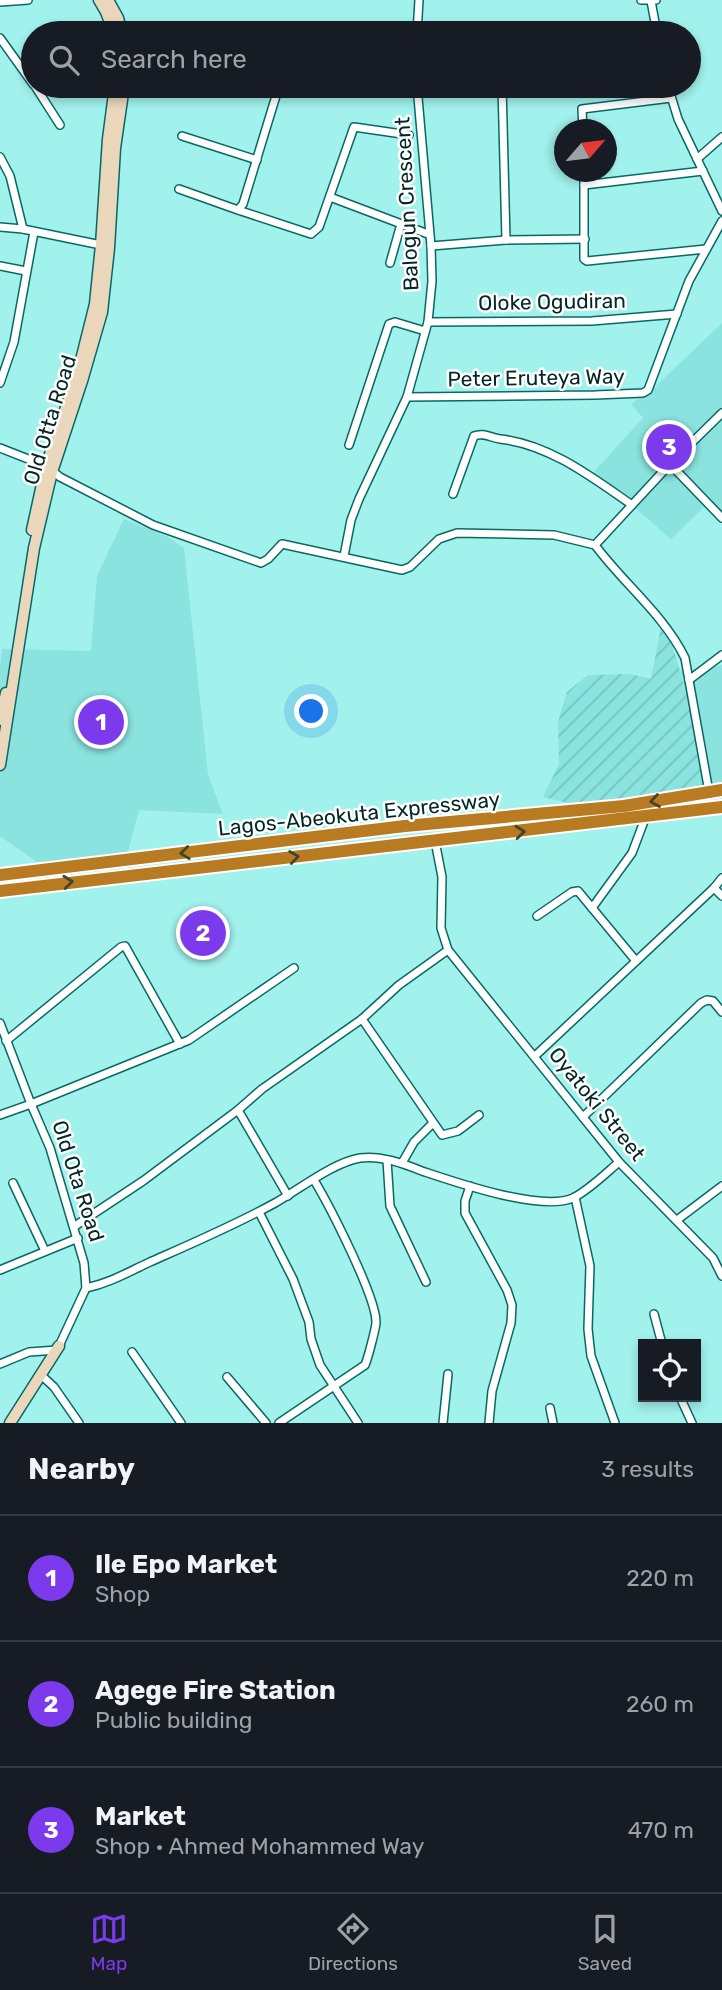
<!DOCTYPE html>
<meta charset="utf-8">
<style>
body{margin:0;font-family:Rubik,sans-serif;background:#20242c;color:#f1f3f6}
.controls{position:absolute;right:21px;bottom:21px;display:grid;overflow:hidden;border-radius:0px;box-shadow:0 4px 10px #0003}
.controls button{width:63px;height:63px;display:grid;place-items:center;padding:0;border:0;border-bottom:2px solid #363941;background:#171b24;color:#f1f3f6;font:35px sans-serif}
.compass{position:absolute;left:554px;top:119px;width:63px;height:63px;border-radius:50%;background:#171b24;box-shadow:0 4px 10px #0003;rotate:62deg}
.you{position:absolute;left:312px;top:712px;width:24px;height:24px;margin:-18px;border:5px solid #fff;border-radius:50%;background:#1a73e8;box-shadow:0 0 0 10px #1a73e833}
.badge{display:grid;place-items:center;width:46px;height:46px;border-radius:50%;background:#7c3aed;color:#fff;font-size:23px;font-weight:700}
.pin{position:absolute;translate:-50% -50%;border:4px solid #fff;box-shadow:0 2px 7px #0006}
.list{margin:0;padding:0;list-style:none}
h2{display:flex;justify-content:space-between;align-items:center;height:91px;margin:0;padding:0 28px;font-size:30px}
h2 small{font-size:23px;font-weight:400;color:#9ea1a6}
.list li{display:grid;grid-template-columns:46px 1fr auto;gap:21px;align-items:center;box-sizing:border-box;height:126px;padding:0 28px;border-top:2px solid #363941}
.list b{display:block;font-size:26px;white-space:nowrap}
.list p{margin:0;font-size:23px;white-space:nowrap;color:#9ea1a6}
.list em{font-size:23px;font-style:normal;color:#9ea1a6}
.icon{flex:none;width:38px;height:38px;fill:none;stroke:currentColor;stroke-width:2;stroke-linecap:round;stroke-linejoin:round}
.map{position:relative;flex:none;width:722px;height:1423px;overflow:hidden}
.search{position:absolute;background:#171b24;box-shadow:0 4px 10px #0003;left:21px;right:21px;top:21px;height:77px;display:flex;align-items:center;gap:18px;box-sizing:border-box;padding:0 24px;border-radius:38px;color:#9ea1a6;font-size:26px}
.sheet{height:469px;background:#171b24}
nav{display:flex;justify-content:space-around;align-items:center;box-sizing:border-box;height:98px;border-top:2px solid #363941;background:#171b24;font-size:19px;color:#9ea1a6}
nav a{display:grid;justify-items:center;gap:4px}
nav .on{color:#7c3aed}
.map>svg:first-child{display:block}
</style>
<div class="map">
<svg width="722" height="1423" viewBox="0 0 722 1423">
<defs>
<pattern id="industrial-furrows" width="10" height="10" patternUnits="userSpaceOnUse" patternTransform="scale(1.75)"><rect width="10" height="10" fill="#8ae3de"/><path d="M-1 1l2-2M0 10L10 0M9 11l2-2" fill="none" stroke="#76c3be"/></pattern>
</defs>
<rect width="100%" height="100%" fill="#a1f1ec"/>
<g fill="#8ae3de">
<path d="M722,323V522L706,505L671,539L632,505L590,476L643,418L631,404L654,388Z"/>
<path d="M124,519L166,536L184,548L208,775L223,814L139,810L126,859L37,862L0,836V666L2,649L91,651L97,576Z"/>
<path d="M722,665V784L709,786L680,671Z"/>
</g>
<path fill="url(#industrial-furrows)" d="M662,622L673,648L680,671L709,786L576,805L543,797L559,764L558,722L567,692L588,675L630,674L651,679Z"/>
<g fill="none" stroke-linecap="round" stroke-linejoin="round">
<g stroke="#096865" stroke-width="10">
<g id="street">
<path d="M641,0H656"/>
<path d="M651,1L657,33"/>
<path d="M0,2L28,0"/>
<path d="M417,33L419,0"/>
<path d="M0,38L33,84"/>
<path d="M35,86L60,125"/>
<path d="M502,86L506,240"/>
<path d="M668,86L678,119L722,211"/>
<path d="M583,130L582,109L671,98"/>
<path d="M182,136L257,160"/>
<path d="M0,157L10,176L23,229"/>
<path d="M697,159L722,137"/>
<path d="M584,172V259L587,261L706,249"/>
<path d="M584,185L703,171"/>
<path d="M179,189L238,210L243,204L279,86"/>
<path d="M330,197L428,234"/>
<path d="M238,210L311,234L319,227L354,127L409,135"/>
<path d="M0,227L23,229L101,245"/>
<path d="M431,246L506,240L585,239"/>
<path d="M390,263L401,224"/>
<path d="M0,266L26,271"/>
<path d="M428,322L592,321L677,314"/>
<path d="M0,383L14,342L34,232"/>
<path d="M407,397L595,395L643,393L648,390L689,281L722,221"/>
<path d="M349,445L389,324L395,322L425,331"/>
<path d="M0,448L46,466L60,477L153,525L261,563L268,559L282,544L402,570L410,567L439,539L457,533L554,535L595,545"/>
<path d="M670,464L722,518"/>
<path d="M453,494L474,436C484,432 491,438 500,439C549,444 593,478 632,505"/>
<path d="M595,545C623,583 664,615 685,658L709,792"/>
<path d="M595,545L670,464L722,413"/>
<path d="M344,556L351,520L359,499L407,397L428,322L432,281L431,246L417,86"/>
<path d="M689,680L722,655"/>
<path d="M435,841L442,877L441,928L448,950L619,1162L713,1258L722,1276"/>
<path d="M714,888L722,896"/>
<path d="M592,908L632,853L646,816"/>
<path d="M537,916L572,892L578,891L636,961"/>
<path d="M362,1019L442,1135L458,1131L479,1115"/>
<path d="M0,1023L31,1104L50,1148L84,1263L86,1288L59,1346"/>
<path d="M6,1041L121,947L125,946L180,1044"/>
<path d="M535,1056L714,888L722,878"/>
<path d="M238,1110L288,1196"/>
<path d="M0,1115L31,1104L189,1040L294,968"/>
<path d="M583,1117L701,1003L707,1000L713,1001L722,1012"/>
<path d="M387,1160L390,1206L426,1282"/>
<path d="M402,1163L414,1142L433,1123"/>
<path d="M13,1183L45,1251"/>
<path d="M470,1186L465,1201V1213L507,1290L512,1305L511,1323L492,1391L489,1423"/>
<path d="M575,1197L590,1266L588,1329L591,1356L615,1423"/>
<path d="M259,1212L293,1279L309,1322L311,1339L320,1365L358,1423"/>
<path d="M677,1220L722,1186"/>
<path d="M75,1226L143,1181L238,1110L262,1089L362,1019L399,985L448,950"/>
<path d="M0,1270L78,1238"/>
<path d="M86,1288C110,1283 128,1272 150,1262C193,1243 235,1225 275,1203C300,1189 332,1163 360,1158C381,1155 404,1164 422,1171C455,1182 541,1212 573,1198C589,1190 605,1174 619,1162"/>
<path d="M654,1314L662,1344"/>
<path d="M132,1352L181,1423"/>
<path d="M0,1364L29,1352L57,1350"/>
<path d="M41,1375L54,1387L79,1423"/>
<path d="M227,1377L266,1423"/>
<path d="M680,1397L692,1423"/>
<path d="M550,1408L553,1423"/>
<path d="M279,1423L365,1365C368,1358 375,1331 376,1323C377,1298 329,1205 314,1180"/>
<path d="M443,1423L448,1374"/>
</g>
</g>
<g stroke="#096865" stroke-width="13">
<g id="secondary">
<path d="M99,0L106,12L114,33"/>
<path d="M108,0L118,18L122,33"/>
<path d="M32,530L46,466L78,372L95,304L101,245L108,139L115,86"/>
<path d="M0,720L6,693"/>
<path d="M0,765L34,548L52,472L82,381L102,312L109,248L115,148L124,86"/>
<path d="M10,1423L59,1346"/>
</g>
</g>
<g stroke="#fff" stroke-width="16">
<g id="highway">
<path d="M0,875L405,826L624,806L722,790"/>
<path d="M0,891L722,807"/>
</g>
</g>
<use href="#street" stroke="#fff" stroke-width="7"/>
<use href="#secondary" stroke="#ead7bc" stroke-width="10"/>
<use href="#highway" stroke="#b97b21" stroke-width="12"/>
</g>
<defs><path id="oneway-chevron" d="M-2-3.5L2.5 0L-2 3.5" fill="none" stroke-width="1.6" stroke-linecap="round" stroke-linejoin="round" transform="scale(1.75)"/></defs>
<g stroke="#444525">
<use href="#oneway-chevron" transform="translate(655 801) rotate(171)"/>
<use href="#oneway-chevron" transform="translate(520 832) rotate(-6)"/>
<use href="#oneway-chevron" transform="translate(185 853) rotate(173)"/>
<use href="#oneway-chevron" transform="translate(294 857) rotate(-8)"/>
<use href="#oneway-chevron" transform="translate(68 882) rotate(-6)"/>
</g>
<g text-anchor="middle" stroke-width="5" stroke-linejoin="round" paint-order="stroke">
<g font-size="21" fill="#052827" stroke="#fff">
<text transform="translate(407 204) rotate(-93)" y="7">Balogun Crescent</text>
<text transform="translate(552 302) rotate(-1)" y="7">Oloke Ogudiran</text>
<text transform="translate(536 378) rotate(-1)" y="7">Peter Eruteya Way</text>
<text transform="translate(50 420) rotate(-73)" y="7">Old Otta Road</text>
<text transform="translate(359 814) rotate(-6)" y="7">Lagos-Abeokuta Expressway</text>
<text transform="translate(597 1104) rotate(51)" y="7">Oyatoki Street</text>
<text transform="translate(78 1181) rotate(72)" y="7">Old Ota Road</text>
</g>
</g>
</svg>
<div class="controls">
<button><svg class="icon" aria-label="locate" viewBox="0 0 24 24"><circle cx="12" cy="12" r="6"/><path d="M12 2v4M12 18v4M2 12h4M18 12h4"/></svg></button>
</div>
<svg class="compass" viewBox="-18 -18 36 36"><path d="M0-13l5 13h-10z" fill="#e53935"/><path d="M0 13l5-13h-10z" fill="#9ea1a6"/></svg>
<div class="you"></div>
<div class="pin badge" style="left:101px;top:722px">1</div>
<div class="pin badge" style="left:203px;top:933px">2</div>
<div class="pin badge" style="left:669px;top:447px">3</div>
<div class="search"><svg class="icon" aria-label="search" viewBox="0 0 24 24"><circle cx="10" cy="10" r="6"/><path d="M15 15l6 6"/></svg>Search here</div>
</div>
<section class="sheet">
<h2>Nearby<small>3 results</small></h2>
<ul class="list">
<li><span class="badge">1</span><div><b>Ile Epo Market</b><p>Shop</p></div><em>220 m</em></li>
<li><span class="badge">2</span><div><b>Agege Fire Station</b><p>Public building</p></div><em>260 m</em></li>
<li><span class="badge">3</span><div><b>Market</b><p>Shop · Ahmed Mohammed Way</p></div><em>470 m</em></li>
</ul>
</section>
<nav>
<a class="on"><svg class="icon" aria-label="map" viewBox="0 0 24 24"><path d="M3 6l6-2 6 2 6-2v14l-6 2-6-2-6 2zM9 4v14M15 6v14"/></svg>Map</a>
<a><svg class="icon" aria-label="directions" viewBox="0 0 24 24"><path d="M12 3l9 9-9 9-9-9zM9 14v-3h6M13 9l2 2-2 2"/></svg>Directions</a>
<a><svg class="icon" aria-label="saved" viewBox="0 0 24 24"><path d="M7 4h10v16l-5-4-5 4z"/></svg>Saved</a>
</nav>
